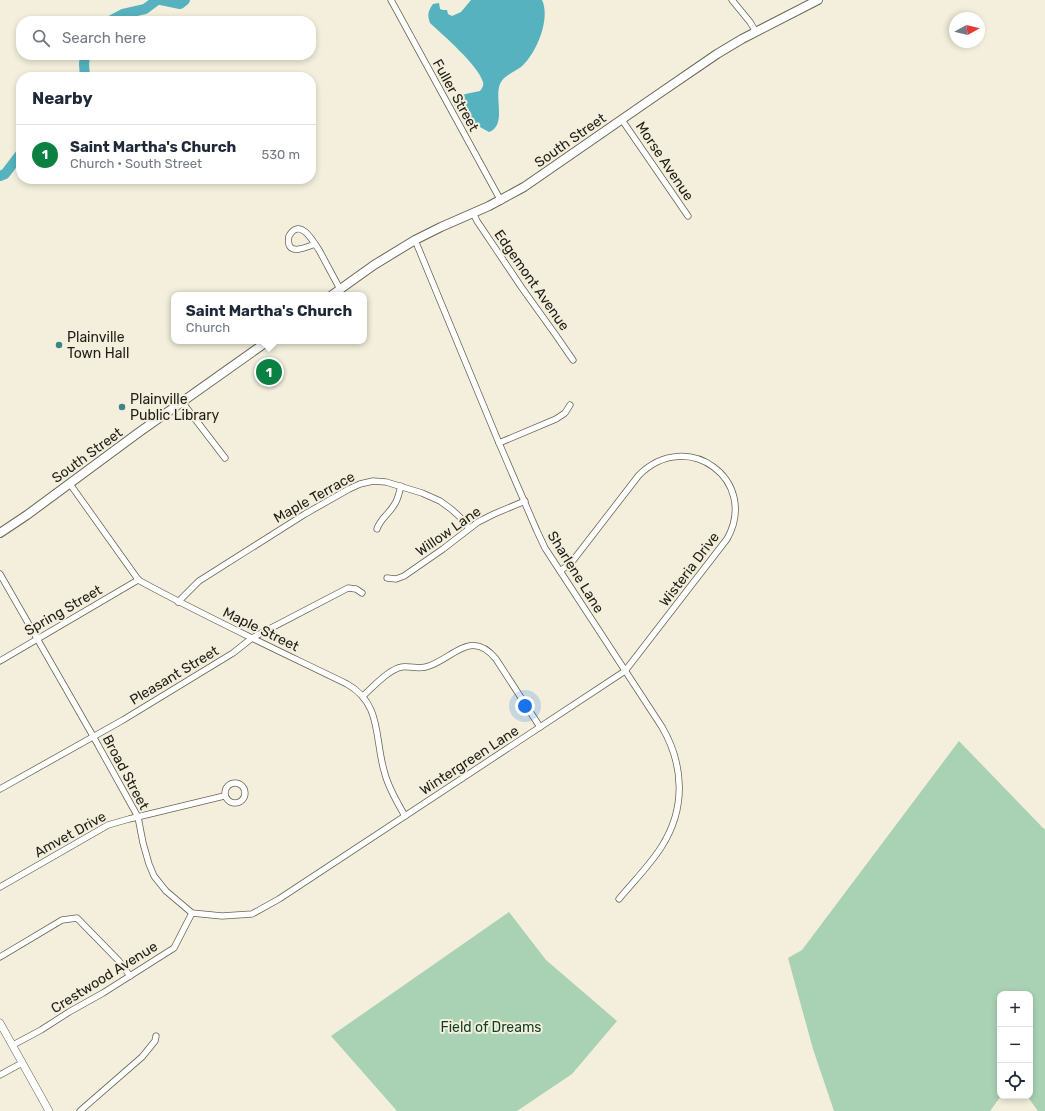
<!DOCTYPE html>
<meta charset="utf-8">
<style>
body{margin:0;font-family:Rubik,sans-serif;background:#f2f2f3;color:#1f2937}
.controls{position:absolute;right:12px;bottom:12px;display:grid;overflow:hidden;border-radius:8px;box-shadow:0 2px 6px #0003}
.controls button{width:36px;height:36px;display:grid;place-items:center;padding:0;border:0;border-bottom:1px solid #e0e1e3;background:#fff;color:#1f2937;font:20px sans-serif}
.compass{position:absolute;left:949px;top:12px;width:36px;height:36px;border-radius:50%;background:#fff;box-shadow:0 2px 6px #0003;rotate:82deg}
.you{position:absolute;left:525px;top:706px;width:14px;height:14px;margin:-10px;border:3px solid #fff;border-radius:50%;background:#1a73e8;box-shadow:0 0 0 6px #1a73e833}
.badge{display:grid;place-items:center;width:26px;height:26px;border-radius:50%;background:#0b8043;color:#fff;font-size:13px;font-weight:700}
.pin{position:absolute;translate:-50% -50%;border:2px solid #fff;box-shadow:0 1px 4px #0006}
.popup{position:absolute;left:171px;top:292px;width:196px;height:52px;box-sizing:border-box;display:grid;place-content:center;border-radius:8px;background:#fff;filter:drop-shadow(0 1px 3px #0005);font-size:13px;white-space:nowrap;color:#747a83}
.popup b{font-size:15px;color:#1f2937}
.popup::after{content:'';position:absolute;left:50%;top:100%;margin-left:-8px;border:8px solid transparent;border-top-color:#fff}
.list{margin:0;padding:0;list-style:none}
h2{display:flex;justify-content:space-between;align-items:center;height:52px;margin:0;padding:0 16px;font-size:17px}
h2 small{font-size:13px;font-weight:400;color:#747a83}
.list li{display:grid;grid-template-columns:26px 1fr auto;gap:12px;align-items:center;box-sizing:border-box;height:60px;padding:0 16px;border-top:1px solid #e0e1e3}
.list b{display:block;font-size:15px;white-space:nowrap}
.list p{margin:0;font-size:13px;white-space:nowrap;color:#747a83}
.list em{font-size:13px;font-style:normal;color:#747a83}
.icon{flex:none;width:22px;height:22px;fill:none;stroke:currentColor;stroke-width:2;stroke-linecap:round;stroke-linejoin:round}
.map{position:relative;flex:none;width:1045px;height:1111px;overflow:hidden}
.search{position:absolute;background:#fff;box-shadow:0 2px 6px #0003;left:16px;top:16px;width:300px;height:44px;display:flex;align-items:center;gap:10px;box-sizing:border-box;padding:0 14px;border-radius:16px;color:#747a83;font-size:15px}
.panel{position:absolute;background:#fff;box-shadow:0 2px 6px #0003;left:16px;top:72px;width:300px;height:112px;border-radius:16px}
.map>svg:first-child{display:block}
</style>
<div class="map">
<svg width="1045" height="1111" viewBox="0 0 1045 1111">
<rect width="100%" height="100%" fill="#f3efdc"/>
<g fill="#a9d1b4">
<path d="M959,741L1045,830V1111H1038L1027,1096H1030V994H1000V1096H1001L990,1111H834L813,1049L788,958L802,950Z"/>
<path d="M509,912L546,960L617,1021L572,1074L517,1111H397L331,1036Z"/>
</g>
<path fill="#56b2be" d="M471,0H542C551,19 536,54 521,67C514,72 503,76 500,84C494,98 507,125 489,132L469,121L455,106L453,102C458,94 471,93 480,91C482,88 484,86 483,82C478,65 443,35 430,23C427,15 428,11 433,4L439,3L440,9L443,10H447L448,14L452,16L461,12Z"/>
<g fill="none" stroke-linecap="round" stroke-linejoin="round">
<g stroke="#56b2be" stroke-width="10">
<path d="M161,0L180,4L185,0"/>
<path d="M110,21L123,14L145,9L157,0"/>
<path d="M85,55L84,64L85,77"/>
<path d="M0,176L5,174L21,153"/>
</g>
<g stroke="#686453" stroke-width="7">
<g id="minor">
<path d="M391,0L501,201"/>
<path d="M732,0L750,22L756,32"/>
<path d="M622,120L688,216"/>
<path d="M473,213L477,221L522,288L555,334L573,360"/>
<path d="M415,240L499,443L537,531L545,548L662,727C684,765 686,808 662,846C651,864 633,882 619,899"/>
<path d="M315,244C305,248 285,257 289,236C300,217 313,241 319,250L340,289"/>
<path d="M182,402L225,458"/>
<path d="M499,443L556,419L565,413L570,405"/>
<path d="M70,484L137,578L140,581C208,618 277,650 347,684C383,704 374,740 385,774C389,789 397,802 405,816"/>
<path d="M377,529C380,519 389,514 394,505C398,500 399,493 401,486"/>
<path d="M0,574L93,736L138,817L143,843L149,864L154,876L166,891L192,913L222,916L252,914L279,899L625,671L727,539C760,480 687,427 639,475L571,563L560,571"/>
<path d="M387,578L396,579L404,576L443,549L478,522L494,514L525,501"/>
<path d="M178,602L199,581L305,514L349,489L360,484L373,481L386,482L422,493L440,501L451,509L461,518L469,528"/>
<path d="M0,661L138,580"/>
<path d="M363,696C373,687 389,669 402,667C412,666 420,670 429,666C454,657 472,629 496,659L540,727"/>
<circle cx="235" cy="793" r="10"/>
<path d="M0,789L123,720L233,653L252,638L348,588L356,589L362,593"/>
<path d="M0,887L108,825L129,819L224,796"/>
<path d="M0,957L62,920L77,918L119,961L130,976"/>
<path d="M13,1045L41,1030L69,1012L103,993L174,948L192,913"/>
<path d="M0,1075L22,1063"/>
<path d="M80,1111L142,1057L155,1041L156,1036"/>
</g>
</g>
<g stroke="#686453" stroke-width="8">
<path id="tertiary" d="M0,1023L49,1111"/>
</g>
<g stroke="#686453" stroke-width="10">
<g id="secondary">
<path d="M332,295L374,265L415,240L441,227L489,206L524,187L660,93L717,54L742,39L818,0"/>
<path d="M0,533L27,515L138,433L268,341"/>
</g>
</g>
<use href="#minor" stroke="#fff" stroke-width="5.5"/>
<use href="#tertiary" stroke="#fff" stroke-width="7"/>
<use href="#secondary" stroke="#fff" stroke-width="8"/>
</g>
<g fill="#3d8584" stroke="#f3efdc" stroke-width="1.5">
<circle cx="59" cy="345" r="4"/>
<circle cx="122" cy="407" r="4"/>
</g>
<g text-anchor="middle" stroke-width="4" stroke-linejoin="round" paint-order="stroke">
<g font-size="14" fill="#1f1d16" stroke="#f3efdc">
<text transform="translate(456 95) rotate(61)" y="5">Fuller Street</text>
<text transform="translate(570 140) rotate(-35)" y="5">South Street</text>
<text transform="translate(665 161) rotate(56)" y="5">Morse Avenue</text>
<text transform="translate(532 280) rotate(55)" y="5">Edgemont Avenue</text>
<text transform="translate(87 455) rotate(-36)" y="5">South Street</text>
<text transform="translate(314 497) rotate(-29)" y="5">Maple Terrace</text>
<text transform="translate(448 531) rotate(-35)" y="5">Willow Lane</text>
<text transform="translate(689 569) rotate(-53)" y="5">Wisteria Drive</text>
<text transform="translate(576 572) rotate(58)" y="5">Sharlene Lane</text>
<text transform="translate(63 610) rotate(-30)" y="5">Spring Street</text>
<text transform="translate(261 629) rotate(26)" y="5">Maple Street</text>
<text transform="translate(174 675) rotate(-31)" y="5">Pleasant Street</text>
<text transform="translate(469 760) rotate(-33)" y="5">Wintergreen Lane</text>
<text transform="translate(126 772) rotate(62)" y="5">Broad Street</text>
<text transform="translate(70 834) rotate(-29)" y="5">Amvet Drive</text>
<text transform="translate(104 977) rotate(-32)" y="5">Crestwood Avenue</text>
</g>
<g font-size="14" fill="#1f1d16" stroke="#f3efdc" text-anchor="start">
<text x="67" y="342">Plainville<tspan x="67" dy="16">Town Hall</tspan></text>
<text x="130" y="404">Plainville<tspan x="130" dy="16">Public Library</tspan></text>
</g>
<g font-size="14" fill="#0f3f22" stroke="#f3efdc">
<text x="491" y="1032">Field of Dreams</text>
</g>
</g>
</svg>
<div class="controls">
<button>+</button>
<button>−</button>
<button><svg class="icon" aria-label="locate" viewBox="0 0 24 24"><circle cx="12" cy="12" r="6"/><path d="M12 2v4M12 18v4M2 12h4M18 12h4"/></svg></button>
</div>
<svg class="compass" viewBox="-18 -18 36 36"><path d="M0-13l5 13h-10z" fill="#e53935"/><path d="M0 13l5-13h-10z" fill="#747a83"/></svg>
<div class="you"></div>
<div class="pin badge" style="left:269px;top:372px">1</div>
<div class="popup"><b>Saint Martha's Church</b>Church</div>
<div class="search"><svg class="icon" aria-label="search" viewBox="0 0 24 24"><circle cx="10" cy="10" r="6"/><path d="M15 15l6 6"/></svg>Search here</div>
<section class="panel">
<h2>Nearby<small></small></h2>
<ul class="list">
<li><span class="badge">1</span><div><b>Saint Martha's Church</b><p>Church · South Street</p></div><em>530 m</em></li>
</ul>
</section>
</div>
